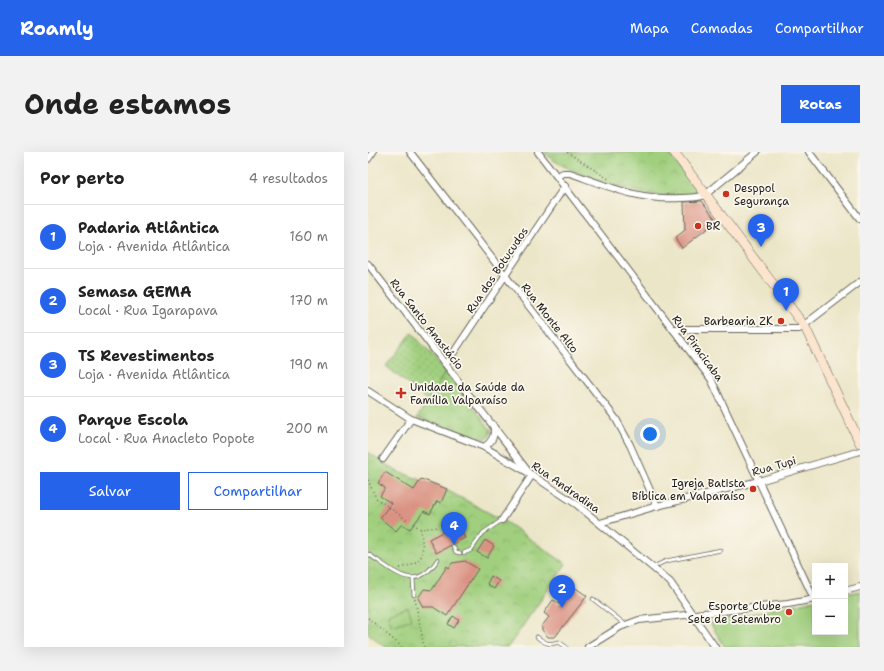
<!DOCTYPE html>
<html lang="pt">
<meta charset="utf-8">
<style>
body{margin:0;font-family:"Shantell Sans",sans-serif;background:#f2f2f2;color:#222}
.controls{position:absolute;right:12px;bottom:12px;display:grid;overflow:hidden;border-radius:0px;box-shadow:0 4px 16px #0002}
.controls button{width:36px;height:36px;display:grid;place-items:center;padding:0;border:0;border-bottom:1px solid #e0e0e0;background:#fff;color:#222;font:20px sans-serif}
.you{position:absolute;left:282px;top:282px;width:14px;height:14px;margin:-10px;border:3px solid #fff;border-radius:50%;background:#1a73e8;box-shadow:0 0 0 6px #1a73e833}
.badge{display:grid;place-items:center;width:26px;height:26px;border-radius:50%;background:#2563eb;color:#fff;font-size:13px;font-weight:700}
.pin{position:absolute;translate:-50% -33px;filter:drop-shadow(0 1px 2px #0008)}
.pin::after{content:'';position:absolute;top:21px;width:14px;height:12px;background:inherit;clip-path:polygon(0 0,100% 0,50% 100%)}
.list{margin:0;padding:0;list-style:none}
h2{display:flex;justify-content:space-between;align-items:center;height:52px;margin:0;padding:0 16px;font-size:17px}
h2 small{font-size:13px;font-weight:400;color:#767676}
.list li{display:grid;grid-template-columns:26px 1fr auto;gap:12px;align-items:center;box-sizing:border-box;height:64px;padding:0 16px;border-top:1px solid #e0e0e0}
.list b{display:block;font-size:15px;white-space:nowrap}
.list p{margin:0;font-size:13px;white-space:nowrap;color:#767676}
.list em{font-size:13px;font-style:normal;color:#767676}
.actions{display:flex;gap:8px;padding:12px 16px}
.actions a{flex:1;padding:9px 0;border:1px solid #2563eb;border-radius:0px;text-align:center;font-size:14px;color:#2563eb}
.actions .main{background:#2563eb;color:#fff}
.map{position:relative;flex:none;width:492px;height:495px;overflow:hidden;border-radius:0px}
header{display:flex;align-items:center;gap:24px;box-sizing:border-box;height:56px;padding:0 20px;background:#2563eb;color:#fff}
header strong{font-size:19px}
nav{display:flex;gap:22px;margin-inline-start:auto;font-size:14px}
.intro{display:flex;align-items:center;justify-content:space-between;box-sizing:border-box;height:96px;padding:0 24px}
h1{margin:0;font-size:28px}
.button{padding:10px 18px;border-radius:0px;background:#2563eb;color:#fff;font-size:14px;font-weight:700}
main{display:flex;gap:24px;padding:0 24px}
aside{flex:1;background:#fff;border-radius:0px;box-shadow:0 4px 16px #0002}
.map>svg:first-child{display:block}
</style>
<header>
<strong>Roamly</strong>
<nav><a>Mapa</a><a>Camadas</a><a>Compartilhar</a></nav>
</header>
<div class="intro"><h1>Onde estamos</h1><a class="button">Rotas</a></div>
<main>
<aside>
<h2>Por perto<small>4 resultados</small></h2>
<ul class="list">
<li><span class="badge">1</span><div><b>Padaria Atlântica</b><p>Loja · Avenida Atlântica</p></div><em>160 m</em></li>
<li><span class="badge">2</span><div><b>Semasa GEMA</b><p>Local · Rua Igarapava</p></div><em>170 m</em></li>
<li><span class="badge">3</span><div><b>TS Revestimentos</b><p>Loja · Avenida Atlântica</p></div><em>190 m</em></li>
<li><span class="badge">4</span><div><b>Parque Escola</b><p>Local · Rua Anacleto Popote</p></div><em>200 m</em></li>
</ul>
<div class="actions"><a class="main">Salvar</a><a>Compartilhar</a></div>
</aside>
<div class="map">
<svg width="492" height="495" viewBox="0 0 492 495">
<defs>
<pattern id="grass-dots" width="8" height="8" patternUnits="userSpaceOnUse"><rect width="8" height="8" fill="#a0cf7e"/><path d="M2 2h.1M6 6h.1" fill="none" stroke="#89b16c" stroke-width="1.8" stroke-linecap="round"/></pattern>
<pattern id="park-crowns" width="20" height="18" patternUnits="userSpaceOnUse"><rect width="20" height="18" fill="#a0cf7e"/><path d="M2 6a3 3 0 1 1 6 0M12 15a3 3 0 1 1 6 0" fill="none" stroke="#89b16c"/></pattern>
</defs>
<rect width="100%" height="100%" fill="#fbf7ec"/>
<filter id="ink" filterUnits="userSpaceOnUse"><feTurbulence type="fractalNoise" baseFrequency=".025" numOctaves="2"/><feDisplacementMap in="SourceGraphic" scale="8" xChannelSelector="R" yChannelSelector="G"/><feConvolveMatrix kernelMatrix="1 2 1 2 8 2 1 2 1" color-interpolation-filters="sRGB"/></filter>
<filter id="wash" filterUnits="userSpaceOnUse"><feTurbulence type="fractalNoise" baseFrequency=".012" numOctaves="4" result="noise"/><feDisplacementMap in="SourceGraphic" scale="16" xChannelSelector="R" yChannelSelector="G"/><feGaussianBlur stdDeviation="0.9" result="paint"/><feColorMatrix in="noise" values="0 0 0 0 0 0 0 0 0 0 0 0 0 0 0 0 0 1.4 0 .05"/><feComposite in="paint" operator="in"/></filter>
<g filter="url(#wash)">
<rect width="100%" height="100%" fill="#ece6c9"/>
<path fill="url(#grass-dots)" stroke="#5e764d" d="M44,181L78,219L60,249L18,214Z"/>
<g fill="url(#park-crowns)" stroke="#5e764d">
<path d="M176,0H300L328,37L325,42C312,43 300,44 287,43C262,40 191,19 176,0Z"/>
<path d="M78,219L123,278L121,285L117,287L49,266Z"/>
<path d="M0,300L28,319L71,334L136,369L198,412L140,495H17L0,481Z"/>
</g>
<g fill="#a0cf7e" stroke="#5e764d">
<path d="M492,439V495H357L342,471L447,448V480H477V442Z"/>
<path d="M40,455L44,467L24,474L20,462Z"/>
</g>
<g id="blocks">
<g fill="#da9383">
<path d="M334,49L349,69L314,96L307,86L317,78L316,50Z"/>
<path d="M17,320L46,338L53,327L79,337L73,351L69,349L62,362L56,359L42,377L34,372L28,379L12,366L23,351L12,344L17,336L10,331Z"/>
<path d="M90,372L97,386L68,401L61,387Z"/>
<path d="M117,388L126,394L119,406L109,400Z"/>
<path d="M97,409L110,417L79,464L65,455H55L50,446L56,437L64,438L79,414L81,416L84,411Z"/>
<path d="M123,424L131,429L126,437L119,432Z"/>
<path d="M205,434L219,444L187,485H180L174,478V474L181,465L176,461L185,448L191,452Z"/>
<path d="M85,464L91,468L86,476L80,472Z"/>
</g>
</g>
</g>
<g filter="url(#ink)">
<use href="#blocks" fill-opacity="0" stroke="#656359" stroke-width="1"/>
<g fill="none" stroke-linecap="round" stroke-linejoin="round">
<g stroke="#656359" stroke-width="4.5">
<g id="lane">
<path d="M85,394L88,400L92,401"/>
<path d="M96,401L103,398L115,381L134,368"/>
<path d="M0,402C27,419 47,443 70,407"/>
<path d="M285,415L298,409L353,398"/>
<path d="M45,427L46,443"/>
<path d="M225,447L258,473"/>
<path d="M169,485C178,492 181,493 191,490L198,495"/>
</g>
</g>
<g stroke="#656359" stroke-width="8">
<g id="street">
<path d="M42,0L248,267L262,293L289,354"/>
<path d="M170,0L343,227L446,447"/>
<path d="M441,0L492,67"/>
<path d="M0,7L5,0"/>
<path d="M189,24L195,21H202C239,34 272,49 313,46C321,46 330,46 337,43L389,0"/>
<path d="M0,112L159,318"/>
<path d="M305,177H431L492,130"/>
<path d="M78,212L197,34"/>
<path d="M0,239L43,267L116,295L161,321L208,352L302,430L347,495"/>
<path d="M116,295C124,290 128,283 125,273"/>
<path d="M15,307L43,267"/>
<path d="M134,368L164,323"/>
<path d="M232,371L289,354L391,329L492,299"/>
<path d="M477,439L492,435"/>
<path d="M220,495L252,475L271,468L420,452L447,447"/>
</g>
</g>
<g stroke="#656359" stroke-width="10">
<path id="secondary" d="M306,0L437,175L492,291"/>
</g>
<g stroke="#656359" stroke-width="1.5" stroke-dasharray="1 3" stroke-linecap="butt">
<path d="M199,0L242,28"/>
<path d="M0,328L8,346L39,368"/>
<path d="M45,372L53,377L70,375"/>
<path d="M32,416C59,409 55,403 53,377"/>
<path d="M47,447L56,495"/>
<path d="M0,466L34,495"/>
</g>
<use href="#lane" stroke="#fff" stroke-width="3"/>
<use href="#street" stroke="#fff" stroke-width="6"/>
<use href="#secondary" stroke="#fce5cf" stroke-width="9"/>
</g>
</g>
<g fill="#c8321e" stroke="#fbf7ec" stroke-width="1.5">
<circle cx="358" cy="42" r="4"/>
<circle cx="330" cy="74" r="4"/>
<circle cx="413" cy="169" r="4"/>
<path d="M31 235h4v4h4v4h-4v4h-4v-4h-4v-4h4z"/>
<circle cx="385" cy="337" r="4"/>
<circle cx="421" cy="460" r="4"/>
</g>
<g text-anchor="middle" stroke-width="3.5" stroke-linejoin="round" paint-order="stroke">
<g font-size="11" fill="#1c1c1c" stroke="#fbf7ec" text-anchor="start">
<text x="366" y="40">Desppol<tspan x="366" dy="13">Segurança</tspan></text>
<text x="338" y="78">BR</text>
<text x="405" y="173" text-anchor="end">Barbearia ZK</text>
<text x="42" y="239">Unidade da Saúde da<tspan x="42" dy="13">Família Valparaíso</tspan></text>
<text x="377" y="335" text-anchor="end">Igreja Batista<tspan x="377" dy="13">Bíblica em Valparaíso</tspan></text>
<text x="413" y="458" text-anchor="end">Esporte Clube<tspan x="413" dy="13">Sete de Setembro</tspan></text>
</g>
<g font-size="11" fill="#1c1c1c" stroke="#fbf7ec">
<text transform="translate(129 118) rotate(-56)" y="4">Rua dos Botucudos</text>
<text transform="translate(182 166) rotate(52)" y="4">Rua Monte Alto</text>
<text transform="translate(59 172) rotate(52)" y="4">Rua Santo Anastácio</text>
<text transform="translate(330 196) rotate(54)" y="4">Rua Piracicaba</text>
<text transform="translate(406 314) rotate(-16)" y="4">Rua Tupi</text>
<text transform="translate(198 335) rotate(35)" y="4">Rua Andradina</text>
</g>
</g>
</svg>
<div class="controls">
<button>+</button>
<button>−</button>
</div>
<div class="you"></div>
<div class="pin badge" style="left:418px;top:159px">1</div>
<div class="pin badge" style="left:194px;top:456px">2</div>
<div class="pin badge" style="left:393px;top:95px">3</div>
<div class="pin badge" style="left:86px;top:393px">4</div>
</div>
</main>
